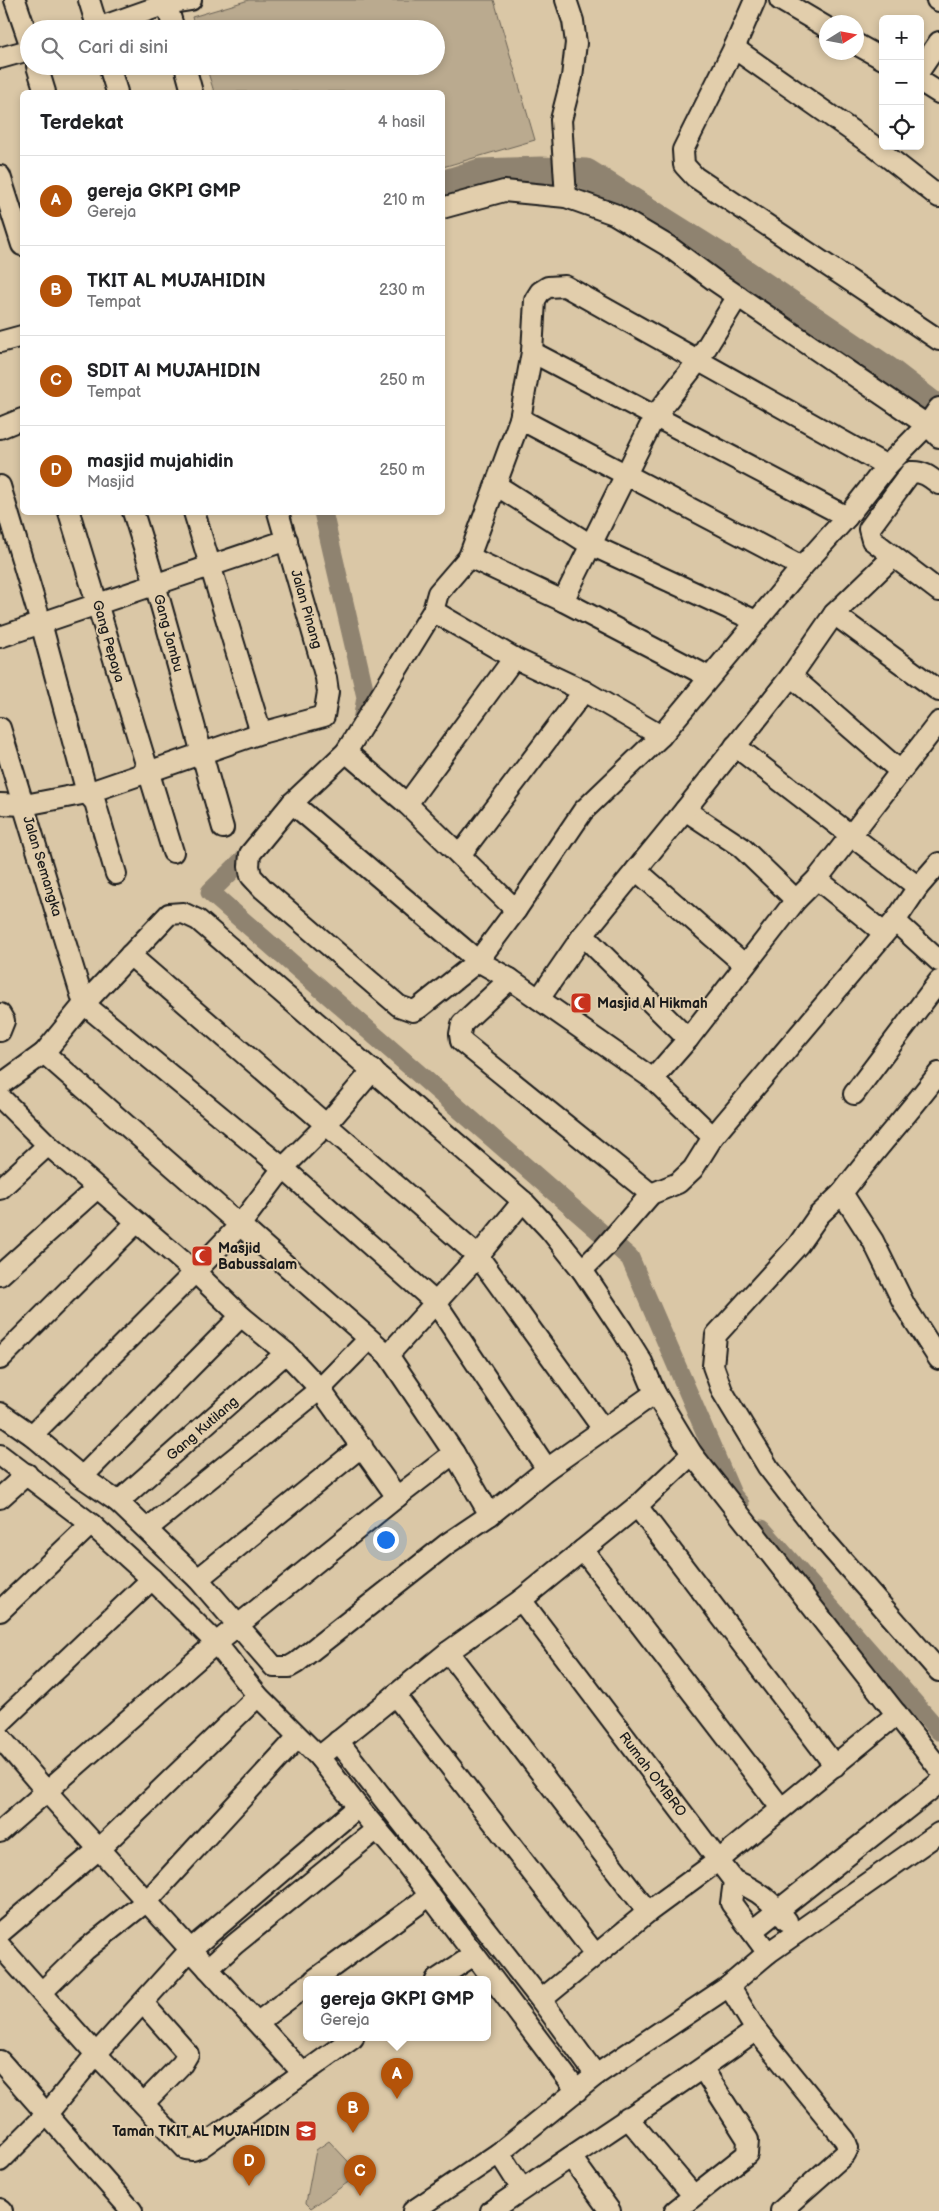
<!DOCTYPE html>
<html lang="id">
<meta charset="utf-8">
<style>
body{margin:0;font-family:"Balsamiq Sans",sans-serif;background:#f6f6f6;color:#202124}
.controls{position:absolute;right:15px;top:15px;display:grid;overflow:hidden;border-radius:8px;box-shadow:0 2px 8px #0003}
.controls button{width:45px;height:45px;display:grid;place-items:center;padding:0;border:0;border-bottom:1px solid #e0e0e0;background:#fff;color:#202124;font:25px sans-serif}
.compass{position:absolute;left:819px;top:15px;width:45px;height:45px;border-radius:50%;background:#fff;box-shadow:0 2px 8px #0003;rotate:79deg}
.you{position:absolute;left:385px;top:1539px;width:18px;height:18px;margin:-12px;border:4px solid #fff;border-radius:50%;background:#1a73e8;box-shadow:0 0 0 8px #1a73e833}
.badge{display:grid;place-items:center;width:32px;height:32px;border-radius:50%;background:#b45309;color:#fff;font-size:16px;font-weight:700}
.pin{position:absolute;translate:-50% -41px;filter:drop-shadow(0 1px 2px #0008)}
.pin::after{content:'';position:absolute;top:26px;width:18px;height:15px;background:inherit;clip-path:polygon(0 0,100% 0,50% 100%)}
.popup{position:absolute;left:303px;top:1976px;width:188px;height:65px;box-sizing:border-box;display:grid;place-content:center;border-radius:8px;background:#fff;filter:drop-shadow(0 1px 4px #0005);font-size:16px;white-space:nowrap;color:#757577}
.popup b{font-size:19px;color:#202124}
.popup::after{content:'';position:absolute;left:50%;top:100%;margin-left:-10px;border:10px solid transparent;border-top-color:#fff}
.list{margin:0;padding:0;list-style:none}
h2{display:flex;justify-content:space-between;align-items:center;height:65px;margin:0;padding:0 20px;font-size:21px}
h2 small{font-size:16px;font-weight:400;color:#757577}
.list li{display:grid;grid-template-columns:32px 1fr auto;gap:15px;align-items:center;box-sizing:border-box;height:90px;padding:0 20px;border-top:1px solid #e0e0e0}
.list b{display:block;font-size:19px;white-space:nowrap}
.list p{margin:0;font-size:16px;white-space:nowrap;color:#757577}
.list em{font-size:16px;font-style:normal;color:#757577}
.icon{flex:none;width:28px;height:28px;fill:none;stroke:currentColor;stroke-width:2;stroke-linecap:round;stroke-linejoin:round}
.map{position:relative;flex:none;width:939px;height:2211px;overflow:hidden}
.search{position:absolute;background:#fff;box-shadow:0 2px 8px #0003;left:20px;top:20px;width:425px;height:55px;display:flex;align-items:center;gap:12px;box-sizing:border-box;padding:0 18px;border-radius:28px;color:#757577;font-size:19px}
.panel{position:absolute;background:#fff;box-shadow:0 2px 8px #0003;left:20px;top:90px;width:425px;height:425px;border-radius:8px}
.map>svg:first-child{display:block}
</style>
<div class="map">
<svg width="939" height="2211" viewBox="0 0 939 2211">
<rect width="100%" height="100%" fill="#dac7a6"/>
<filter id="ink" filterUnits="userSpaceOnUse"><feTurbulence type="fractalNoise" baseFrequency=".02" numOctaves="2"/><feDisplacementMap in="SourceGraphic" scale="10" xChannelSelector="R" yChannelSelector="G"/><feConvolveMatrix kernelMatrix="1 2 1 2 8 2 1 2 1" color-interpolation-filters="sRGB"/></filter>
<g filter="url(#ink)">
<g fill="#baaa8f" stroke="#6b6356">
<path d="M249,0H494L535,140L443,167L442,92H214L206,66H436V29H195L192,17Z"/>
<path d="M329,2141L360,2174L311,2208L306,2203L316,2150Z"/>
</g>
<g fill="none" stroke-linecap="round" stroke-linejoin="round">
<g stroke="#8f8370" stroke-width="19">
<path d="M323,512L366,697L361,727"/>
<path d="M258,845L210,892L630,1258L733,1496L740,1504"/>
<path d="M762,1529L939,1731"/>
</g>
<path stroke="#8f8370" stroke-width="31" d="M442,186L480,174L541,172L586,174L726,262L886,371L939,412"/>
<g stroke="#1c1c1c" stroke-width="24">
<g id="street">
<path d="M15,0L29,41"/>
<path d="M89,0L98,29"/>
<path d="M165,0L174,29"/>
<path d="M755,0L734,48L683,150L684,165L695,177L939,340"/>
<path d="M780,0L826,27"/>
<path d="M937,0L939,1"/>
<path d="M95,29L166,4L191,0"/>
<path d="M856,44L883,59"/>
<path d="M734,48L875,147L939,197"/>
<path d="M0,58L29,50"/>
<path d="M37,66L45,92"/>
<path d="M109,66L117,92"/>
<path d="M185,66L192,92"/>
<path d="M920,70L939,42"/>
<path d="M920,81L939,93"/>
<path d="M0,176L22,245"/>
<path d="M566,197L561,120L572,77L576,43L573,21L566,0"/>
<path d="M442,208L504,191L566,197L614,214L668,246L714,280L927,425L939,437"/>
<path d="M0,342L22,336"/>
<path d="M532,352L847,517"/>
<path d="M520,419L802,567"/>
<path d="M0,428L22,419"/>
<path d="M887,466L565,286L548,287L540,292L535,300L532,352L520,419L469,557L438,593L433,611L346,752L292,803L250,854L249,866L251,876L263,889L399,1006L413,1011L419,1008L478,961L516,910L583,811L661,736L802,567L847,517L887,466L927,425L939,408"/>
<path d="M939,484C930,477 923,471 911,472L869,529L872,540L939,591"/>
<path d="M496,485L589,544L756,621"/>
<path d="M0,486L41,623L87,793L95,802L116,874"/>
<path d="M69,512L173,852"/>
<path d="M133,512C167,617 192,723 223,828"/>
<path d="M194,512L261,733"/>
<path d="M469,557L563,601L709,677"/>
<path d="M563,601L655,416L698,361L738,296"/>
<path d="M433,611L514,658L584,691L661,736"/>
<path d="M834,614L939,691"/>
<path d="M0,637L287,540"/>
<path d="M791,676L900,771"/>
<path d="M0,728L84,1004L283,1168L436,1303L547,1469"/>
<path d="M735,746L918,887"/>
<path d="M346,752L407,804L516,910"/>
<path d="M292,803L478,961L510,979L653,1079L713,1137"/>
<path d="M0,804L25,805L87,793L261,733L324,716L328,692L326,678L278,512"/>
<path d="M407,804L514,658"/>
<path d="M685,810L741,847L796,900"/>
<path d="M460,855L584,691"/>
<path d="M636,870L745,965"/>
<path d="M817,879L884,933"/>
<path d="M895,921L939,961"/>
<path d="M583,935L688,1039"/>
<path d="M130,955L478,1256L603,1429"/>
<path d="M510,979L462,1024L460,1034L461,1041L651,1194"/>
<path d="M539,999L583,935L685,810L791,676L834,614L893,557"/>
<path d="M0,1014L4,1021L0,1031"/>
<path d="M44,1053L388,1355L454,1453L490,1515"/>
<path d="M939,1073C908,1114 873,1152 842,1193L873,1241L905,1306L939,1359"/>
<path d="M653,1079L688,1039L796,900L817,879L939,722"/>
<path d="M0,1085L44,1053L84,1004L169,914L183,913L198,920L523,1201L550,1230L582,1270L622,1330L642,1362L655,1393L692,1454L939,1768"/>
<path d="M854,1094L939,981"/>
<path d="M0,1097L48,1145L195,1272L241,1316L286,1353L320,1389L397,1497"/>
<path d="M0,1189L48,1145"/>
<path d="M842,1193L819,1215L798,1245L716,1335L713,1366L722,1391L768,1467L825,1541L939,1671"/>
<path d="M582,1270L604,1248L651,1194L678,1183L693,1169L713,1137L895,921L918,887L939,863"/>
<path d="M0,1275L97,1188"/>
<path d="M388,1355L478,1256L523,1201"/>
<path d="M0,1359L136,1223"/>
<path d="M0,1413L32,1435L82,1477L118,1502L198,1579L274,1667H289L296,1663L447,1544L490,1515L547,1469L655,1393"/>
<path d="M32,1435L195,1272L240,1225L283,1168L326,1125L373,1070"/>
<path d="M0,1455L91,1524L152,1579L216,1643L258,1696L319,1757L358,1807L404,1861L577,2091"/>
<path d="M82,1477L241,1316"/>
<path d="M0,1498L27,1474"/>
<path d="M118,1502L286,1353"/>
<path d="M637,1506L835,1766"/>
<path d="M147,1529L320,1389L368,1340"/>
<path d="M583,1550L781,1808"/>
<path d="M198,1579L362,1446"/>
<path d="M521,1600L734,1881L731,1903L768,1953"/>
<path d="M0,1611L91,1524"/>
<path d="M448,1652L648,1912"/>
<path d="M395,1695L595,1954"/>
<path d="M0,1723L152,1579"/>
<path d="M0,1737L47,1792L302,2072"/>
<path d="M338,1741L541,2000L596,2075"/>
<path d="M319,1757L448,1652L521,1600L637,1506L692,1454"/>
<path d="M0,1832L216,1643L397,1497L454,1453"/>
<path d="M734,1881C755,1888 774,1903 787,1921"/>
<path d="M752,1931L939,1783"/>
<path d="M0,1933L100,1848L258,1696"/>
<path d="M0,1946L96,2054L186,2149L193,2150L201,2147L353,2038"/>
<path d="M208,1969L235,1944L377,1829"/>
<path d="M314,1980L429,1896"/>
<path d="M436,1980L474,1955"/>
<path d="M729,1986L756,2030L845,2140L848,2148L845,2154L781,2211"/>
<path d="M42,1992L85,1950L148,1900L298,1737"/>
<path d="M541,2000L648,1912L719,1860L897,1714"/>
<path d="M143,2003L188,2054L182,2064L144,2103"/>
<path d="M258,2022L307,1985"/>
<path d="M0,2061L132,2211"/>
<path d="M627,2117L693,2195"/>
<path d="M499,2153L522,2189"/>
<path d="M571,2157L610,2211"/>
<path d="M0,2161L47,2114L96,2054L190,1950L358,1807"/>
<path d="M0,2209L2,2211"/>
<path d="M413,2211L499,2153L596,2075L729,1986L768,1953L939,1833"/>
<path d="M491,2211C579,2150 669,2093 756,2030"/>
<path d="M675,2211L747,2154L748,2140L703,2069"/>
</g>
</g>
<use href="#street" stroke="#e2ceac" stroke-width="20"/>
</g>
</g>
<defs>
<g id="mosque-square" transform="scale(1.125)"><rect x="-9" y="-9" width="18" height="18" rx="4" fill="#c8321e" stroke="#e2ceac"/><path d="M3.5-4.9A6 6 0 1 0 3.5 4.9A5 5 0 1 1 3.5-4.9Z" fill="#fff"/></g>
<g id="school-square" transform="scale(1.125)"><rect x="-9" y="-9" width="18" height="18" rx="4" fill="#c8321e" stroke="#e2ceac"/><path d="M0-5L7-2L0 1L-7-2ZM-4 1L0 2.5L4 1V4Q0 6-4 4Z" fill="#fff"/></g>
</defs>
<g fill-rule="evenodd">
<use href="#mosque-square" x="581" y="1003"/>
<use href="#mosque-square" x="202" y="1256"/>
<use href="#school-square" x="306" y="2131"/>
</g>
<g text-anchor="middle" stroke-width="4" stroke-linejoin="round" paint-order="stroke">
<g font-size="14" fill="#1c1c1c" stroke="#e2ceac">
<text transform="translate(307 609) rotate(74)" y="5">Jalan Pinang</text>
<text transform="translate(169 633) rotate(75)" y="5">Gang Jambu</text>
<text transform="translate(109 641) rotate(74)" y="5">Gang Pepaya</text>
<text transform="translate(43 866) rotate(73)" y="5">Jalan Semangka</text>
<text transform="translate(202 1428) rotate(-41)" y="5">Gang Kutilang</text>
<text transform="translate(653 1774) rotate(53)" y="5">Rumah OMBRO</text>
</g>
<g font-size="14" font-weight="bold" fill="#1c1c1c" stroke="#e2ceac" text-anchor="start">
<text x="597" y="1008">Masjid Al Hikmah</text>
<text x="218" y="1253">Masjid<tspan x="218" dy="16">Babussalam</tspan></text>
<text x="290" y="2136" text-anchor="end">Taman TKIT AL MUJAHIDIN</text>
</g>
</g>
</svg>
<div class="controls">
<button>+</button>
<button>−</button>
<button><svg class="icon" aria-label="locate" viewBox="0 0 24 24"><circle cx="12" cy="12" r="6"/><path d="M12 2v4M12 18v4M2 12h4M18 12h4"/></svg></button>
</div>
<svg class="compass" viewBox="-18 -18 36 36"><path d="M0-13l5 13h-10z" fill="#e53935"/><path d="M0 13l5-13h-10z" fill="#757577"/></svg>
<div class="you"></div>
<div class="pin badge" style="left:397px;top:2099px">A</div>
<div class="popup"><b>gereja GKPI GMP</b>Gereja</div>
<div class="pin badge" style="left:353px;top:2133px">B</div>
<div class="pin badge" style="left:360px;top:2196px">C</div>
<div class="pin badge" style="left:249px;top:2186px">D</div>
<div class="search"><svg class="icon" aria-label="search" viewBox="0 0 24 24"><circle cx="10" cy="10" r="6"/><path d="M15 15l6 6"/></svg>Cari di sini</div>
<section class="panel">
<h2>Terdekat<small>4 hasil</small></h2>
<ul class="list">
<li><span class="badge">A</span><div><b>gereja GKPI GMP</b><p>Gereja</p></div><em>210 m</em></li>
<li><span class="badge">B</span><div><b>TKIT AL MUJAHIDIN</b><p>Tempat</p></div><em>230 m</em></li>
<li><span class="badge">C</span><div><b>SDIT Al MUJAHIDIN</b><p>Tempat</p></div><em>250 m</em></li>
<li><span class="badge">D</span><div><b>masjid mujahidin</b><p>Masjid</p></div><em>250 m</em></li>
</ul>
</section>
</div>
